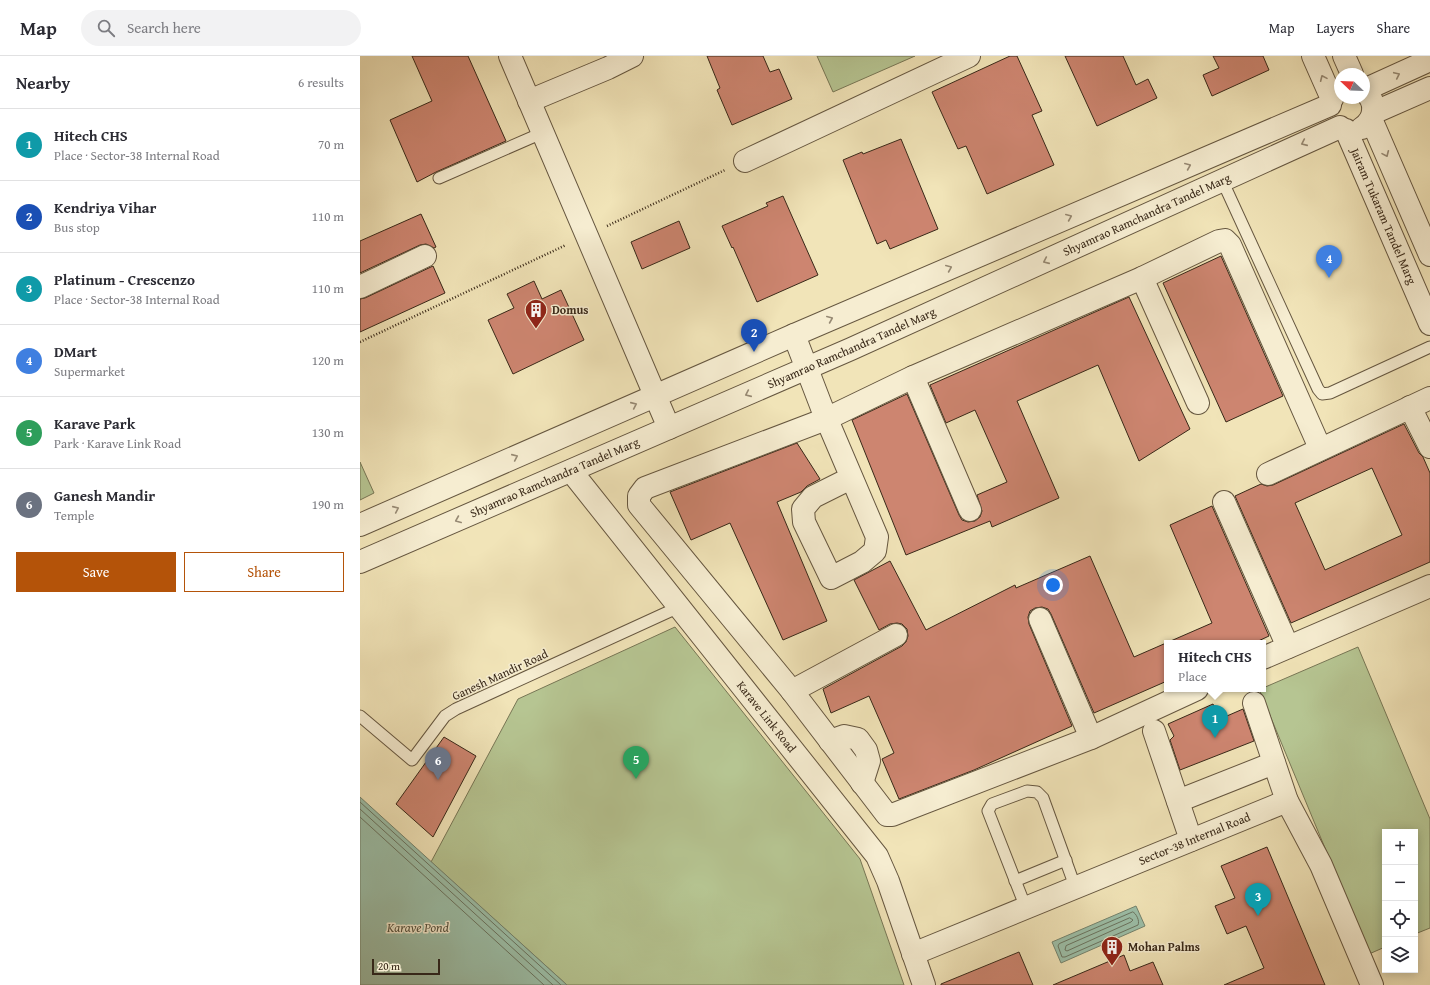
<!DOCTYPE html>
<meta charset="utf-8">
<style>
body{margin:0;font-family:"Gentium Book Plus",serif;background:#f2f2f3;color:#2b2b33}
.controls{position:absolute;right:12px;bottom:12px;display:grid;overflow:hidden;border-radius:0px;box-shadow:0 2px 10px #0003}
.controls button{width:36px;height:36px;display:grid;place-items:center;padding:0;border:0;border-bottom:1px solid #e1e1e2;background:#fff;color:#2b2b33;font:20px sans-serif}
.compass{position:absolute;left:974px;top:12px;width:36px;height:36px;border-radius:50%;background:#fff;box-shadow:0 2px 10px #0003;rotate:293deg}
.scale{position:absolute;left:12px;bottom:10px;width:68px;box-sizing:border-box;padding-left:4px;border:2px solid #382818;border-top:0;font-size:11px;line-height:14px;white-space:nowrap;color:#382818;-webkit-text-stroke:3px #f6edd1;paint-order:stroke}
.you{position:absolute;left:693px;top:529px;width:14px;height:14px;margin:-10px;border:3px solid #fff;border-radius:50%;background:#1a73e8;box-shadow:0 0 0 6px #1a73e833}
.badge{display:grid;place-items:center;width:26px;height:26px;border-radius:50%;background:#b45309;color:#fff;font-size:13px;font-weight:700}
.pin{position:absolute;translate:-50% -33px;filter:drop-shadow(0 1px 2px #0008)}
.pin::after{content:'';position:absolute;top:21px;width:14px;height:12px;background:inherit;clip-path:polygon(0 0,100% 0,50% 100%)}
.popup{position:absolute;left:804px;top:584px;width:102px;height:52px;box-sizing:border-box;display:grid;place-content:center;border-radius:0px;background:#fff;filter:drop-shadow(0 1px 3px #0005);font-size:13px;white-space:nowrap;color:#7c7c81}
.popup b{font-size:15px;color:#2b2b33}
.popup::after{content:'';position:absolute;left:50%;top:100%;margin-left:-8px;border:8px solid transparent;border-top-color:#fff}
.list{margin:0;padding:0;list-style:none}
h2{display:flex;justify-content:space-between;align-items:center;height:52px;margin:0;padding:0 16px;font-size:17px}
h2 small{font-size:13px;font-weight:400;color:#7c7c81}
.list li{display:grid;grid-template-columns:26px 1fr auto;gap:12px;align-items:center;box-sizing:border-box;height:72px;padding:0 16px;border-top:1px solid #e1e1e2}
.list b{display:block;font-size:15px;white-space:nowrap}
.list p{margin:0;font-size:13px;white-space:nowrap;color:#7c7c81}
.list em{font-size:13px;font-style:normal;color:#7c7c81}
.actions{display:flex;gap:8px;padding:12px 16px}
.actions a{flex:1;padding:9px 0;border:1px solid #b45309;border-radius:0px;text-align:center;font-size:14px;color:#b45309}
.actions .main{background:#b45309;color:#fff}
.icon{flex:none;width:22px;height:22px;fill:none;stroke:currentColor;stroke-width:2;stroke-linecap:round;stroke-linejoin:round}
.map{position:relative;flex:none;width:1070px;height:929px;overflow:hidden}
header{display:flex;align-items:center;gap:24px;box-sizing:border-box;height:56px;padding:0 20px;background:#fff;border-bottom:1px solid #e1e1e2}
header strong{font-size:19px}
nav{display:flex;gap:22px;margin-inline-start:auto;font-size:14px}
.search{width:280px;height:36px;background:#f2f2f3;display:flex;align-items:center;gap:10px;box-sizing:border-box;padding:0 14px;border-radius:22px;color:#7c7c81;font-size:15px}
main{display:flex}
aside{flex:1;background:#fff}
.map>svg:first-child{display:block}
</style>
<header>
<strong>Map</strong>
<div class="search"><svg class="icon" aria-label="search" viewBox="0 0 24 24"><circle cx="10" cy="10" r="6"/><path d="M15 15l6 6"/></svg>Search here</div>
<nav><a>Map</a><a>Layers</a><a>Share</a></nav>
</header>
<main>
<aside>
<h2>Nearby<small>6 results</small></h2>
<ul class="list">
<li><span class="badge" style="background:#0f9aa8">1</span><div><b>Hitech CHS</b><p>Place · Sector-38 Internal Road</p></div><em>70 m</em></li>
<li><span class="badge" style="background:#1a4fb4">2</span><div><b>Kendriya Vihar</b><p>Bus stop</p></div><em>110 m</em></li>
<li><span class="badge" style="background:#0f9aa8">3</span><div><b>Platinum - Crescenzo</b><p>Place · Sector-38 Internal Road</p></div><em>110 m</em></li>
<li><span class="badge" style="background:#3f7fe0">4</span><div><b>DMart</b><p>Supermarket</p></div><em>120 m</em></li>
<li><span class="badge" style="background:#2e9e5b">5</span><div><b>Karave Park</b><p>Park · Karave Link Road</p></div><em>130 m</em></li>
<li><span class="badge" style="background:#6b7280">6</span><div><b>Ganesh Mandir</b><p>Temple</p></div><em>190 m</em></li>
</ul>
<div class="actions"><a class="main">Save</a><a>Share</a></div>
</aside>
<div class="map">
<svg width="1070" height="929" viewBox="0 0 1070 929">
<rect width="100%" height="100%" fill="#f1e4b8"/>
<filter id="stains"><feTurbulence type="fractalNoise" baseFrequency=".005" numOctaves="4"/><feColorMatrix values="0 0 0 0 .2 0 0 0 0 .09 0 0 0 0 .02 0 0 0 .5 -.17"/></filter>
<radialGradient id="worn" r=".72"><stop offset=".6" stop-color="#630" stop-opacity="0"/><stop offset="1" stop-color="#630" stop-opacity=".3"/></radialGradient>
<g fill="#b6c592" stroke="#777655">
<path d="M457,0H555L473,36Z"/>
<path d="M0,406L14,437L0,444Z"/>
<path d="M315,571L500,803L544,929H207L71,806L158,643Z"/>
<path d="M998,591L1070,763V872L1055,878V776H1025V891L1009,898L899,633H903V632Z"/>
</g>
<g fill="#9cbfa8" stroke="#74836e">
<path d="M0,741L207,929H0Z"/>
<path d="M776,850L785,870L701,907L692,886Z"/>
</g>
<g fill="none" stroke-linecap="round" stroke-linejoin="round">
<g stroke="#6a7460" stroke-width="1">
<path d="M0,746L201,929"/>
<path d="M0,753L193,929"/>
<path d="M0,761L184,929"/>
<path d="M773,856C776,857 780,865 778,869L705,901H702L698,890L699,888Z"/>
<path d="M770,862L773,864L771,866L707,895L705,894L706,890Z"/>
</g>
</g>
<g fill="#cd8570" stroke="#382818" fill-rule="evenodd">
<path d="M52,0H108L146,85L76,116L57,126L30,64L72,45Z"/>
<path d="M347,0H403L410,16L419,13L432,43L372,69L357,34L360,32Z"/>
<path d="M650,0H657L682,55L672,59L694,109L627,138L606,90L598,93L572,36Z"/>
<path d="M705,0H763L776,29L788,23L797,42L737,70Z"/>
<path d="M853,0H903L909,14L852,40L843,19L859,12Z"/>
<path d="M541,83L578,173L530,193L526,184L517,188L483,104L502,96L503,98Z"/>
<path d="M423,140L458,219L397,246L373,191L372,192L362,170L408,150L406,147Z"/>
<path d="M61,158L76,191L74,192L66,188L60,189L0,217V185Z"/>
<path d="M319,165L330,192L282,213L271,186Z"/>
<path d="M861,200L923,340L866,366L803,227Z"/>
<path d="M73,210L85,237L0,276V243L5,242Z"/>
<path d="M174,225L182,243L201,234L224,284L153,318L128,264L154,252L147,238Z"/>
<path d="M769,241L830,373L779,405L738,309L657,345L699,442L632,471L630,465L546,499L492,364L547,338L599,459L602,464L608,466L615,465L620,461L622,455L617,439L647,426L615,354L586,367L570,329Z"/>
<path d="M1044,368L1059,397L1063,401L1070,417V506L931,567L875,440L901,428L907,430L913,429ZM1012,412L1042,479L965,514L935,447Z"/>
<path d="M437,387L460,423L447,430L441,436L417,446L467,565L423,584L370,467L331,484L310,436Z"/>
<path d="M852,450L909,580L894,587H807V625L734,657L691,558L688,553L682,551L675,552L670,555L668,561L669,568L712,670L614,714L539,743L522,703L534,697L509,640L471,657L463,633L542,590L546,586L548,580L547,573L542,568L537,567L530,568L519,574L494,524L511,515L530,505L566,574L655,529L656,532L730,500L774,601L852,567L810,469Z"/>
<path d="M853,648L860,663L883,653L894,685L820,714L810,684L814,680L808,668Z"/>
<path d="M84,681L116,700L73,781L36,748Z"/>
<path d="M907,791L965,929H864L904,912L886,870L867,878L855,850L875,842L861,810Z"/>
<path d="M659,896L673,929H581V928Z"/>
<path d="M764,899L770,915L793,906L803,929H693Z"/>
</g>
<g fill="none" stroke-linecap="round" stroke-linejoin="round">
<g stroke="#665740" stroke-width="13">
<g id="service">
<path d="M79,122L182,77"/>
<path d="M862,124L958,333L962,338L970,337L1070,291"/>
<path d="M0,660L52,704L85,660L96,653L319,551"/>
<path d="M655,825L706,804"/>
<path d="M666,852L628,755L632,748L667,735L677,736L683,742L716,833"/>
</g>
</g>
<g stroke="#665740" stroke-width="24">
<g id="minor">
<path d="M150,0L309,372"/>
<path d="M169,45L248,12L272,0"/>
<path d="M385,105L609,0"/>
<path d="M782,222L838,347"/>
<path d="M0,231L65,200"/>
<path d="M434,279L462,352L517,481L515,495L502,506L471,522L444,466L443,453L453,441L491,422"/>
<path d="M553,321L610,454"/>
<path d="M1050,351L1070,391"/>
<path d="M908,418L1070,342"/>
<path d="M864,446L928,591"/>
<path d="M680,563L731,682"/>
<path d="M903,602L1070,530"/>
<path d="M837,633L731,682L532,759H527L432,635L279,449V440L285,432L466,363L553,321L782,222L859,185L865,184L870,189L960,392"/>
<path d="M432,635L536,579"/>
<path d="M894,647L927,745"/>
<path d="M794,675L831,784"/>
<path d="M470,685L484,680L498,683L506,694L509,705L502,727"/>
<path d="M818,745L914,707"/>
<path id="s1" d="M553,898L927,745L961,809L1012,929"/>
</g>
</g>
<g stroke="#665740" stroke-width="24">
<g id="tertiary">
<path d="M953,0L972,43"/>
<path d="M984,0L992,18"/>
<path d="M1004,34L1070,4"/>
<path d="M1013,57L1070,32"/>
<path d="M1011,63L1070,199"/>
<path d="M1002,72C1016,63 1017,45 1004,35"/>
<path id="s2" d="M986,74L1070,268"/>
<path id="s3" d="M211,415L517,800L528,825L564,929"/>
<path d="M0,469L434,279L970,49"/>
<path id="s4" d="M0,506L491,293L980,71"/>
</g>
</g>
<g stroke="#382818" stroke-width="2.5" stroke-dasharray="1 2" stroke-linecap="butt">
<path d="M247,170L365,114"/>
<path d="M0,286L206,189"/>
</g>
<use href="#service" stroke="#f6edd1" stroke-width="11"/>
<use href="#minor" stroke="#f6edd1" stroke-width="22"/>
<use href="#tertiary" stroke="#f6edd1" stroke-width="22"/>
</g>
<defs><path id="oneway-chevron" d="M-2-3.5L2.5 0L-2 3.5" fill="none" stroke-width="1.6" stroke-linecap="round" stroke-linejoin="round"/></defs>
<g stroke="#978a74">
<use href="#oneway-chevron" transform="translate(1037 19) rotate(-25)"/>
<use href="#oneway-chevron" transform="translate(963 22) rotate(-114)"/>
<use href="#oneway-chevron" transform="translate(944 87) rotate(156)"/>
<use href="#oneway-chevron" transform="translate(1026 98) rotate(66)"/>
<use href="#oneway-chevron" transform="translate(828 110) rotate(-23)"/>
<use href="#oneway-chevron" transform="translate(709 161) rotate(-23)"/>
<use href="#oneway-chevron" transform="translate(686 205) rotate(156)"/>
<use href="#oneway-chevron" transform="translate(589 212) rotate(-23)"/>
<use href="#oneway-chevron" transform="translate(470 263) rotate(-23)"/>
<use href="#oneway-chevron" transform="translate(388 338) rotate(156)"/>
<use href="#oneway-chevron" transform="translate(274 349) rotate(-24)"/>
<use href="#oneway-chevron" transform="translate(155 401) rotate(-24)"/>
<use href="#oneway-chevron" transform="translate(36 453) rotate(-24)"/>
<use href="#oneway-chevron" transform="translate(98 464) rotate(157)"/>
</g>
<defs>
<g id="building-pin" transform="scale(1.15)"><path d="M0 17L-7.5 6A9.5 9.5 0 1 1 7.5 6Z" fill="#8f2418" stroke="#f6edd1"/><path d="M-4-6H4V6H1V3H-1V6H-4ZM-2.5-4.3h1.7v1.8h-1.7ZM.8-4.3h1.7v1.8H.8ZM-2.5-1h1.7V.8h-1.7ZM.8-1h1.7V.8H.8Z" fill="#fff"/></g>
</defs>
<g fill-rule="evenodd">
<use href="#building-pin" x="176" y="254"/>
<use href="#building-pin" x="752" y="891"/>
</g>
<g text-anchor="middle" stroke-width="3" stroke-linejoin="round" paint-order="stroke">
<g font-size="12" fill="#382818" stroke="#f6edd1">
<text dy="4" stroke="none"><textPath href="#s4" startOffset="860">Shyamrao Ramchandra Tandel Marg</textPath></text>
<text dy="4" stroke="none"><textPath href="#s2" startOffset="94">Jairam Tukaram Tandel Marg</textPath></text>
<text dy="4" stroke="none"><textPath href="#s4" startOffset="536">Shyamrao Ramchandra Tandel Marg</textPath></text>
<text dy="4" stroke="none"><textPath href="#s4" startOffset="212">Shyamrao Ramchandra Tandel Marg</textPath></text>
<text transform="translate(140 619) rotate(-25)" y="4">Ganesh Mandir Road</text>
<text dy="4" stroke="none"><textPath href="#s3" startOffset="314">Karave Link Road</textPath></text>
<text dy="4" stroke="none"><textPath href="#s1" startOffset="304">Sector-38 Internal Road</textPath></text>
</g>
<g font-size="12" font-weight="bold" fill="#382818" stroke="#f6edd1" text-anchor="start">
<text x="192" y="258">Domus</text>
<text x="768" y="895">Mohan Palms</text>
</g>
<g font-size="13" font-style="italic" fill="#514e3c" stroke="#f6edd1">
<text x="58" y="876">Karave Pond</text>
</g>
</g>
<rect width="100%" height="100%" filter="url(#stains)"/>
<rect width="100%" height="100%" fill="url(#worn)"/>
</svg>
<div class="controls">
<button>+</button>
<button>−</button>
<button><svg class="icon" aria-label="locate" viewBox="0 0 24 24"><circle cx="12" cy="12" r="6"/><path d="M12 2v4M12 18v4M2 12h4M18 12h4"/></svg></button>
<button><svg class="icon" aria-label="layers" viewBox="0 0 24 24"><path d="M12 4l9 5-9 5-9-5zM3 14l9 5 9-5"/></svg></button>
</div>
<svg class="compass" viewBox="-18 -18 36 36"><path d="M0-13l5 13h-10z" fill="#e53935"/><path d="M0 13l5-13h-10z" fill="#7c7c81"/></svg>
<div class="scale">20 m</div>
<div class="you"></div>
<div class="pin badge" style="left:855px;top:682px;background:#0f9aa8">1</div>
<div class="popup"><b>Hitech CHS</b>Place</div>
<div class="pin badge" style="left:394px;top:296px;background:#1a4fb4">2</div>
<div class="pin badge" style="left:898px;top:860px;background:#0f9aa8">3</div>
<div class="pin badge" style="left:969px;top:222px;background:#3f7fe0">4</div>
<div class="pin badge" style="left:276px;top:723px;background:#2e9e5b">5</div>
<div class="pin badge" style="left:78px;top:724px;background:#6b7280">6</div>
</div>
</main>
